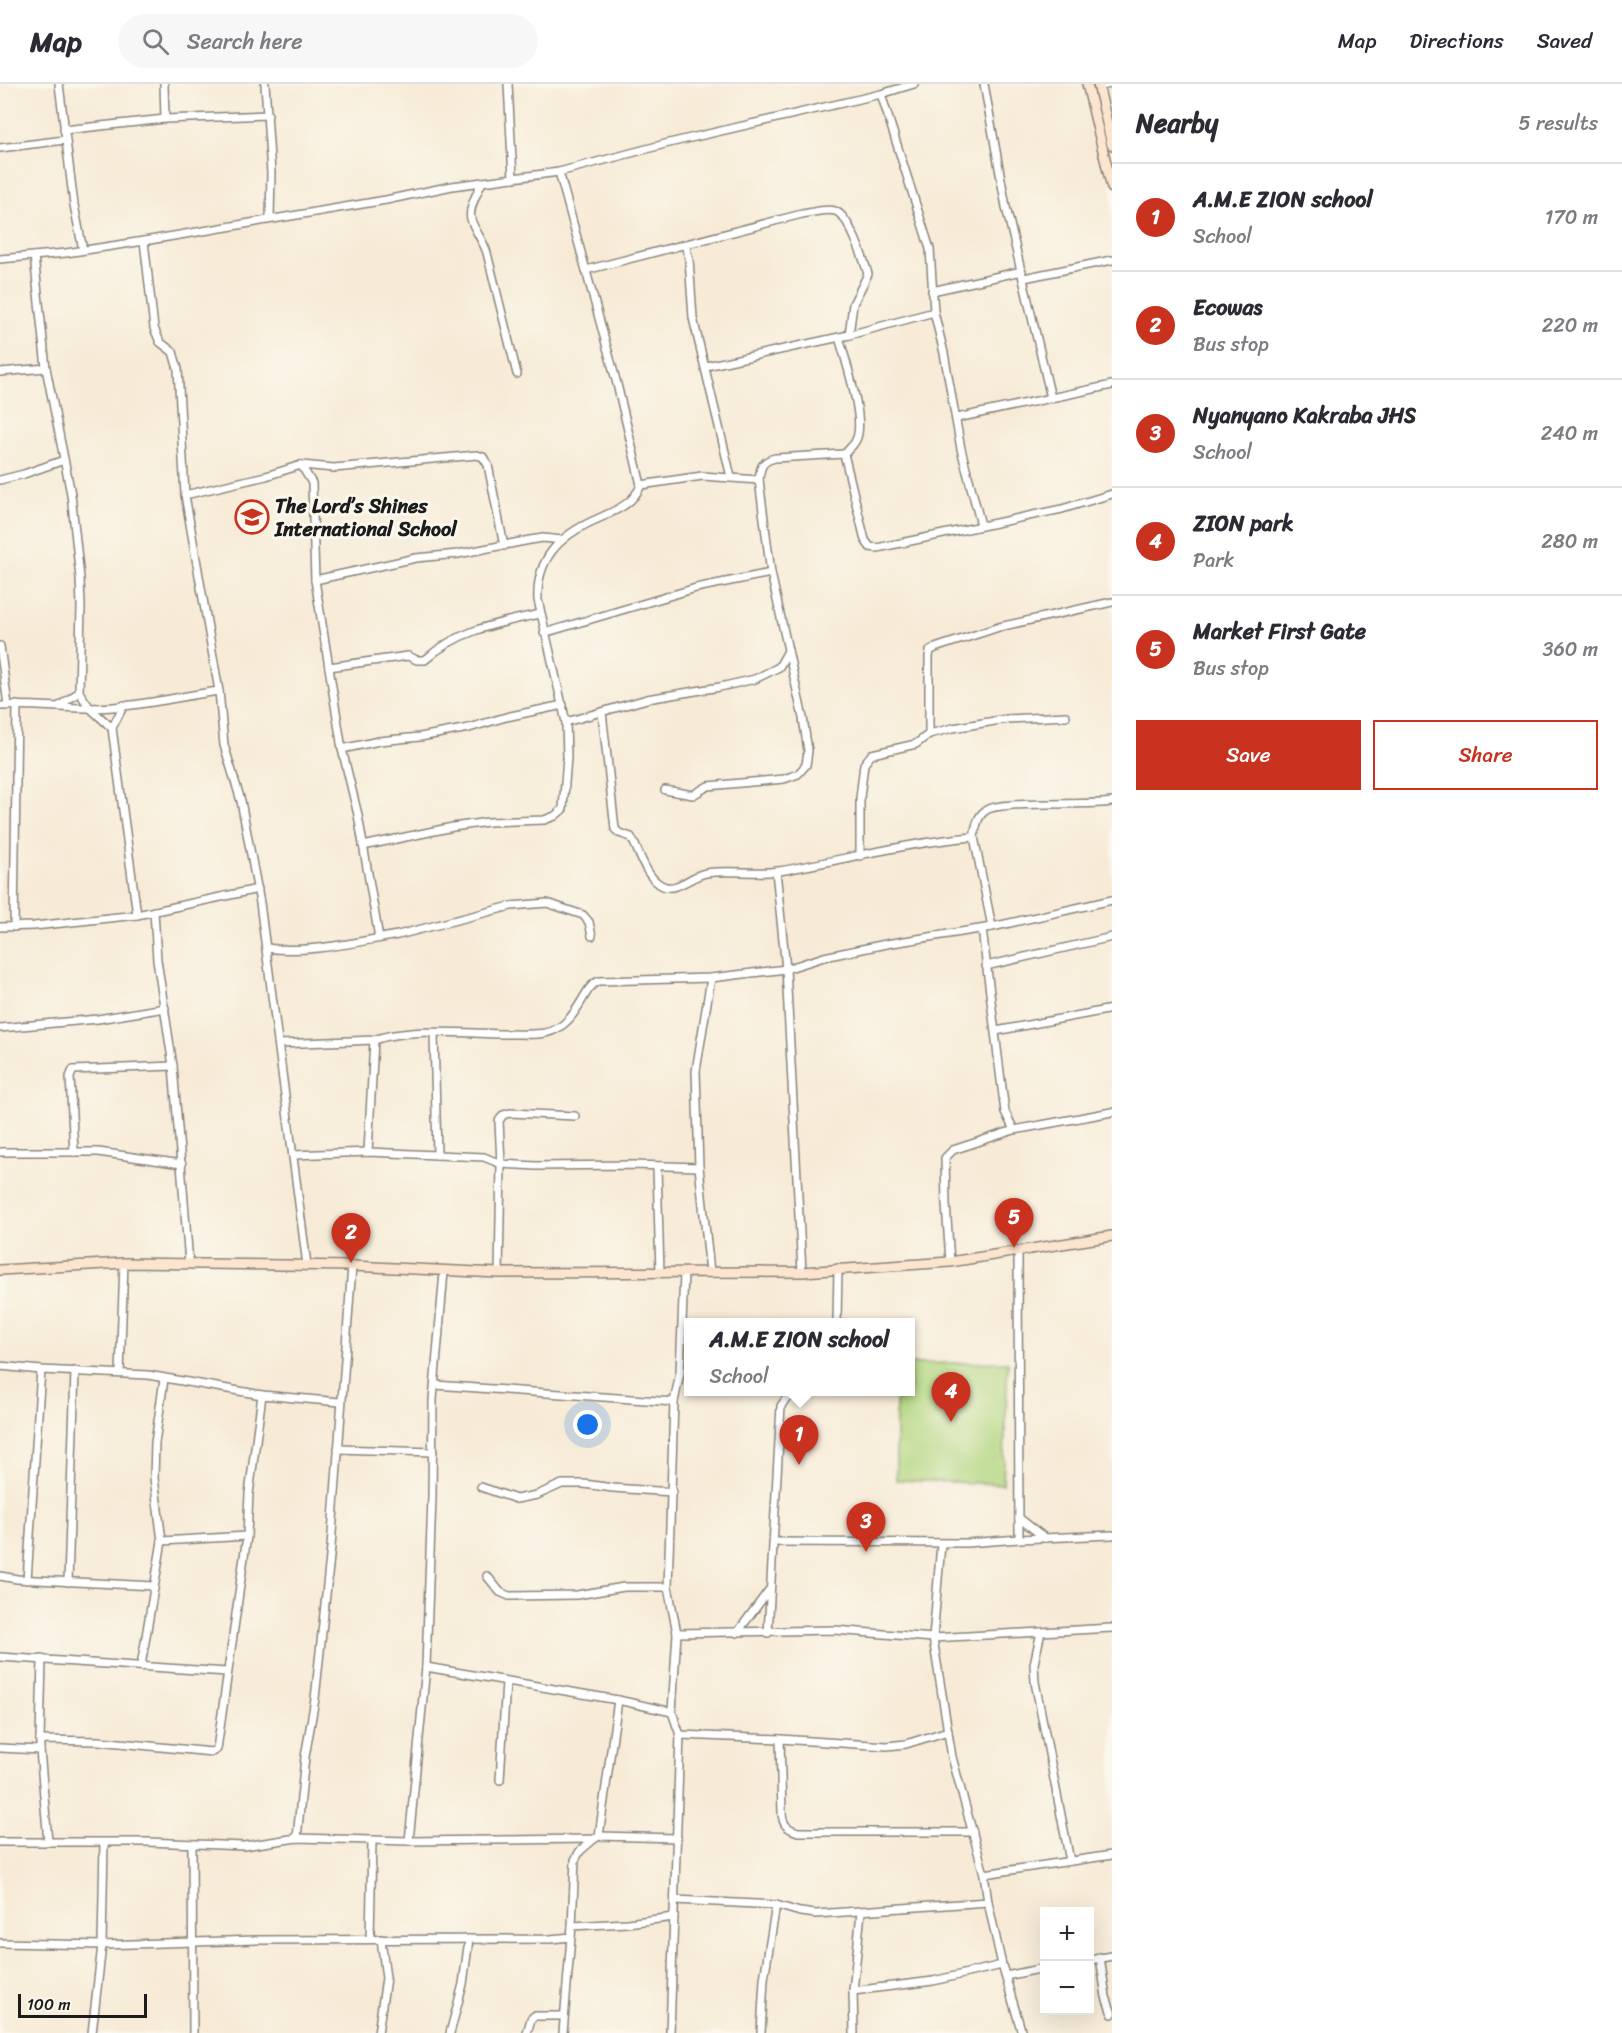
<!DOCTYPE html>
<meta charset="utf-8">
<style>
body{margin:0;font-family:Sriracha,sans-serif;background:#f7f7f7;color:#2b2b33}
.controls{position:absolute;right:18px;bottom:18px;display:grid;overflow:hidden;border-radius:0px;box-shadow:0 6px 24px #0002}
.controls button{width:54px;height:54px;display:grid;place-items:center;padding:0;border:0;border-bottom:2px solid #e1e1e2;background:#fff;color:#2b2b33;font:30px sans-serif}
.scale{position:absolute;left:18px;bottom:15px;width:129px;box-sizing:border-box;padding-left:6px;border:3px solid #1c1c1c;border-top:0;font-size:16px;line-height:21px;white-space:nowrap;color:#1c1c1c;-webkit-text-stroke:4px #fbf7ec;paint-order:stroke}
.you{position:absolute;left:588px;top:1341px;width:21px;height:21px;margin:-15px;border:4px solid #fff;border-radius:50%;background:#1a73e8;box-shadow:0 0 0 9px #1a73e833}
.badge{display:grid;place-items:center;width:39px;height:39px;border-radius:50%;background:#c8321e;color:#fff;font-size:20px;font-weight:700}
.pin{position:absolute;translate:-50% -50px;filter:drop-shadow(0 2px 3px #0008)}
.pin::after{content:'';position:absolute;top:32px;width:21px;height:18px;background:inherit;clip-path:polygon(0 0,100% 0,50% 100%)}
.popup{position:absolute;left:684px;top:1234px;width:231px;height:78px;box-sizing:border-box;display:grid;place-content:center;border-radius:0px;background:#fff;filter:drop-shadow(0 2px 4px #0005);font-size:20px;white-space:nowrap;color:#7c7c81}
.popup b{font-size:22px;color:#2b2b33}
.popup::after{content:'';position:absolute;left:50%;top:100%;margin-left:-12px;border:12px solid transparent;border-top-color:#fff}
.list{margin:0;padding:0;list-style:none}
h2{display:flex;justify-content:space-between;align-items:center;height:78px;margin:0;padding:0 24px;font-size:26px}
h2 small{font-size:20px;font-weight:400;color:#7c7c81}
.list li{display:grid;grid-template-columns:39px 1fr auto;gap:18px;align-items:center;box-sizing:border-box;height:108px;padding:0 24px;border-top:2px solid #e1e1e2}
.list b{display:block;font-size:22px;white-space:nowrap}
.list p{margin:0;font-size:20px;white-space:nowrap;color:#7c7c81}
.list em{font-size:20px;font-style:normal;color:#7c7c81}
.actions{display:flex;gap:12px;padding:18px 24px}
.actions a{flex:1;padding:14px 0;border:2px solid #c8321e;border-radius:0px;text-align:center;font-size:21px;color:#c8321e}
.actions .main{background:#c8321e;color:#fff}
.icon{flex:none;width:33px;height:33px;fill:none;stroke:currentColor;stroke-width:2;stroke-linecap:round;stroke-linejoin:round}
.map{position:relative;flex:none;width:1112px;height:1949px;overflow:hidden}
header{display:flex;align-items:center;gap:36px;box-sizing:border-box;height:84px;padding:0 30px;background:#fff;border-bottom:2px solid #e1e1e2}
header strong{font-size:28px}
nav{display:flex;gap:33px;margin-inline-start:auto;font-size:21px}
.search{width:420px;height:54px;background:#f7f7f7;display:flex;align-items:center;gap:15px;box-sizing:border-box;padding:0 21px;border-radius:33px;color:#7c7c81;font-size:22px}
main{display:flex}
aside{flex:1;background:#fff}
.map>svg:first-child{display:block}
</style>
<header>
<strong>Map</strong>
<div class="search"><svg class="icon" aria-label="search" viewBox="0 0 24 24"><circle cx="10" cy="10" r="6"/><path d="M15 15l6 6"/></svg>Search here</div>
<nav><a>Map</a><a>Directions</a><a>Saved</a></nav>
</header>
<main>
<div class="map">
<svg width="1112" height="1949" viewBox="0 0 1112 1949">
<rect width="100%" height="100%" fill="#fbf7ec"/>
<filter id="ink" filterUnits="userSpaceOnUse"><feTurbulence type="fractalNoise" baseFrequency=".0167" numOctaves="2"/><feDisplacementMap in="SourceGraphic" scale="12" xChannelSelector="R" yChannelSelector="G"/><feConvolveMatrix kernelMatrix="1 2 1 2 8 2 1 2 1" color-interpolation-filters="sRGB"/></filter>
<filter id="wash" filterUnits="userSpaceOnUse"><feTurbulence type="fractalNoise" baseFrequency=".008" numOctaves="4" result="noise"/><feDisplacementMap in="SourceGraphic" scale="24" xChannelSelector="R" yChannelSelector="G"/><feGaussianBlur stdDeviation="1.35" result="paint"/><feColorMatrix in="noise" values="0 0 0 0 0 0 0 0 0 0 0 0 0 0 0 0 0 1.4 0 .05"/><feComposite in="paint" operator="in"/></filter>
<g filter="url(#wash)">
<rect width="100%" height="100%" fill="#f7ebd7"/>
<path fill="#b2d680" stroke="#67794e" stroke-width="1.5" d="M1008,1278L1003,1400L896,1396V1308H910V1280Z"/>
</g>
<g filter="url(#ink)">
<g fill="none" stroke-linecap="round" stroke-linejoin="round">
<g stroke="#8a847a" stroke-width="10">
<g id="street">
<path d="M59,0L74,121L83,166"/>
<path d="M164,0L165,35"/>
<path d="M265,0L271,89L270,135"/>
<path d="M508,0L513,94"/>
<path d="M984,0L1006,123L1051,314"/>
<path d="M1098,3L1110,0"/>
<path d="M881,10L930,165L934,228L944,269L961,365L981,441"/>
<path d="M64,46L165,35L268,31"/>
<path d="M0,64L65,56"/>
<path d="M482,98C478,108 468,124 471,135C473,144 484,158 487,169L517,290"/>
<path d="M144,157L154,244L160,258L173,268L178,285L185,411L219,607L224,661L241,717L260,819L307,1181"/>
<path d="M685,160L689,175L693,234L731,393"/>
<path d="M34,172L46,284L71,410L80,494L81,522L79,608L90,624L112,644"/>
<path d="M0,175L66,169L144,157L386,116L452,102L559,88L669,59L881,10L914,0"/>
<path d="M586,186L802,130C811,129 826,124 835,127C849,131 864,176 868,190L853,220L849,251"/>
<path d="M1024,194L1112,176"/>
<path d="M932,207L1022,187"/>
<path d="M839,253C845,275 866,337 856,356C854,361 848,366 844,370"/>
<path d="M706,282L849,251L934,228"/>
<path d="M0,288L46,284"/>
<path d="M957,334L1112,301"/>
<path d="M301,381L312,399L315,496L342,665L358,731L379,854"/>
<path d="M0,396L24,390L64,376"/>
<path d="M641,401L702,392L759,396"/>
<path d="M185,411L266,392L301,381L334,384L477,371L483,373L488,381L504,462"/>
<path d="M315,496L416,474L458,470L530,456L543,454L562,456"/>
<path d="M544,549L696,504L771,489"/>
<path d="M0,562L8,621"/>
<path d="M329,583L408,572L417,576H425C458,546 498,539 540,530"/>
<path d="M124,621L112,644L137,831"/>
<path d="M0,622C30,620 59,624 89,624C132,624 176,613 219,607"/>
<path d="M58,623L79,608"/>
<path d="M602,628L615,745L619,749L631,753C640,768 645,794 663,802C677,808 692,791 706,789C730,785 755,791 779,787C844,776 907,758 974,753C976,744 977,732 985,727C998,716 1088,722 1112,718"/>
<path d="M566,638L647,615L720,603L755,595L779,583L788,567"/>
<path d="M929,650V573L930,567L935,564L999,543L1112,518"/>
<path d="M342,665L379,657L420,653L469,644L506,633L563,621"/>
<path d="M665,706L693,711L708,702L784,695L798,690L806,681L808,667L803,634L771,489L759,396C760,383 762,377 775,374L844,370L865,456L870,463L877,464L1062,425L1112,410"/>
<path d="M974,753L992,843"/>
<path d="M363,762L453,743L488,738L544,736L555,732L563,725L567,673L566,638L538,516C536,475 559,452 595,436C614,427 633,421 641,401L617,300L559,88"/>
<path d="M860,772V714L864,680L872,670L916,660L929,650L953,644L1007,635L1066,632"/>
<path d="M776,787L786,885L802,1188"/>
<path d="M154,827L157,876L173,982L189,1179"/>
<path d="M0,843L34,842L137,831L258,805"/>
<path d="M14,843L17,621"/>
<path d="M982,845L1005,1028L1014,1046L1112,1028"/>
<path d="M266,864C309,870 355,858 398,851L511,822L547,819L583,831L589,838L592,852"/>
<path d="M986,882L1112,853"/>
<path d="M0,944L98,935L165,924"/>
<path d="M996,947L1112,925"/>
<path d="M434,949L437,1071"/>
<path d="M279,960L374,956C411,943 473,950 512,950C523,950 534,951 545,949C579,942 582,902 599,897L711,894L786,885L824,873L886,860L992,843L1112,816"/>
<path d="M575,1032L510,1029L503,1031L499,1037L501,1080L536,1082L633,1081L699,1083"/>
<path d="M0,1068H98L182,1080"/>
<path d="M74,1068L70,993L73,986L173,982"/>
<path d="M368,1068L374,956"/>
<path d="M293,1071L368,1068L437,1071L484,1073L501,1080L499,1189"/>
<path d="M657,1083L660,1189"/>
<path d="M1018,1167L1019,1455"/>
<path d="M950,1178L946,1120L945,1074L953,1066L1014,1046"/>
<path d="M710,1188L699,1083L696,987L711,894"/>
<path d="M837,1238L838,1184"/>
<path d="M0,1282L41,1286L148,1291L262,1311L340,1318"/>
<path d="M120,1289L124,1179"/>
<path d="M435,1301L674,1318"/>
<path d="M338,1365L433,1368"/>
<path d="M481,1403L516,1415L537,1411L562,1400H584L613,1404L672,1408"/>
<path d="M1019,1434L1045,1454"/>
<path d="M162,1457L247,1452"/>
<path d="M774,1458L967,1459L1019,1455L1112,1451"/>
<path d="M941,1460L933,1554L952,1673L984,1790L988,1818L1002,1881L1022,1949"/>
<path d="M0,1492L17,1495L154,1502"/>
<path d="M487,1492L500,1508L509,1512L577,1511L624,1503H668"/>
<path d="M27,1496L41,1286"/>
<path d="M68,1498L75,1287"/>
<path d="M1041,1548L1034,1580L1035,1598L1070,1777"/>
<path d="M677,1549L835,1546L933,1554L1112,1544"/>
<path d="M737,1549L769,1506"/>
<path d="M768,1549L781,1322L785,1316L797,1308"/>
<path d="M0,1573L227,1588"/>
<path d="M141,1582L162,1457L154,1394L155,1359L164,1295"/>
<path d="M426,1583L618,1616L672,1628"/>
<path d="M680,1651L780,1655L887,1662L906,1660L948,1647"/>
<path d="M780,1655L782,1729C783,1741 786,1744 798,1748H973"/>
<path d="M40,1656L42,1575"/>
<path d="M0,1664L40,1666V1656L99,1657L212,1668L217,1665L247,1452L249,1410L262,1311"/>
<path d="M40,1666L48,1758"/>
<path d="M500,1696L506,1598"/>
<path d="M599,1752L618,1616"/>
<path d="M297,1754L305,1673L315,1615L331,1463L352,1182"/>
<path d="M409,1757L426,1583L432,1413L433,1316L444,1188"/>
<path d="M0,1758H148L244,1762L297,1754L409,1757L594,1755L599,1752L677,1754"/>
<path d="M192,1760L193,1949"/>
<path d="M984,1790L1112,1771"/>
<path d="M675,1816L776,1821L800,1828L816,1830L988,1818"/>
<path d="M572,1842L575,1776L580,1767L594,1755"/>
<path d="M370,1855L372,1757"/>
<path d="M0,1859L102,1861L256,1856L550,1855L571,1853L572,1842L627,1839L674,1833"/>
<path d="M1100,1873L1106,1913L1112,1930"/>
<path d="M1090,1876L1112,1872"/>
<path d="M1006,1892L1044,1884"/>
<path d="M853,1907L861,1828"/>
<path d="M92,1949L102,1861L104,1759"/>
<path d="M378,1949L386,1894L381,1855"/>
<path d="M450,1949L463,1900L469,1855"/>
<path d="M527,1949L531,1935L534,1932H563"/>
<path d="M563,1949L571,1853"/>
<path d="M670,1949L680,1651L672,1628L677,1549L668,1503L674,1318L680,1289L684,1189"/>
<path d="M761,1949L764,1895L776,1821"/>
<path d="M854,1949L853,1907L933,1897L1002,1881"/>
</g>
</g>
<g stroke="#8a847a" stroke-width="12">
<g id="secondary">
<path d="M1087,0L1112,104"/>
<path d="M1098,0L1112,61"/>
<path d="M0,1186L124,1179L352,1182L499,1189L802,1188L950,1178L1112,1152"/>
</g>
</g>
<use href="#street" stroke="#fff" stroke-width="7"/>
<use href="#secondary" stroke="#fce5cf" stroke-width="9"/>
</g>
</g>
<defs>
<g id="school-ring" transform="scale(1.725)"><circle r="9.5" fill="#fbf7ec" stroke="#c8321e" stroke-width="1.5"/><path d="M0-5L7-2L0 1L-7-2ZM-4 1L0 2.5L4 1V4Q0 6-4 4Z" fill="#c8321e"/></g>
</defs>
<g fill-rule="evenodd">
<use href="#school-ring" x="252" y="433"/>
</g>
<g text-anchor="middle" stroke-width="6" stroke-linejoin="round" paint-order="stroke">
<g font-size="20" font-weight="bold" fill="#1c1c1c" stroke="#fbf7ec" text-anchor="start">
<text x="275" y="429">The Lord’s Shines<tspan x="275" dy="23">International School</tspan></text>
</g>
</g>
</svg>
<div class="controls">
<button>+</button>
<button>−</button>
</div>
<div class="scale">100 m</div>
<div class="you"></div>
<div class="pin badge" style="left:799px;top:1381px">1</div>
<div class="popup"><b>A.M.E ZION school</b>School</div>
<div class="pin badge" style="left:351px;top:1179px">2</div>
<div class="pin badge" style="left:866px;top:1468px">3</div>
<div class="pin badge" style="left:951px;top:1338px">4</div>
<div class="pin badge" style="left:1014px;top:1164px">5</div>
</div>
<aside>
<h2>Nearby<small>5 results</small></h2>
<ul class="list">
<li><span class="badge">1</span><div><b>A.M.E ZION school</b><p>School</p></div><em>170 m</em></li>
<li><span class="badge">2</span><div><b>Ecowas</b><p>Bus stop</p></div><em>220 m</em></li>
<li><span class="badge">3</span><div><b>Nyanyano Kakraba JHS</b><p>School</p></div><em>240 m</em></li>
<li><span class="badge">4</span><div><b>ZION park</b><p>Park</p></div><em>280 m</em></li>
<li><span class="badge">5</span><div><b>Market First Gate</b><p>Bus stop</p></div><em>360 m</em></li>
</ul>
<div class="actions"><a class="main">Save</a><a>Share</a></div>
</aside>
</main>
